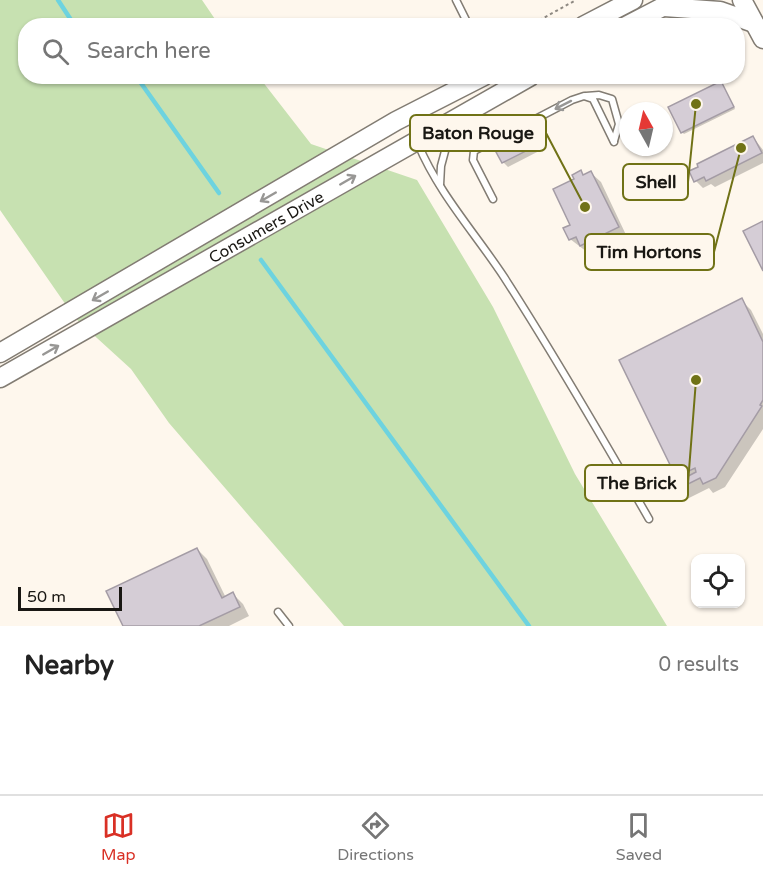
<!DOCTYPE html>
<style>
body{margin:0;font-family:"Varela Round",sans-serif;background:#f2f2f2;color:#222}
.controls{position:absolute;right:18px;bottom:18px;display:grid;overflow:hidden;border-radius:12px;box-shadow:0 2px 4px #0004}
.controls button{width:54px;height:54px;display:grid;place-items:center;padding:0;border:0;border-bottom:2px solid #e0e0e0;background:#fff;color:#222;font:30px sans-serif}
.compass{position:absolute;left:619px;top:102px;width:54px;height:54px;border-radius:50%;background:#fff;box-shadow:0 2px 4px #0004;rotate:352deg}
.scale{position:absolute;left:18px;bottom:15px;width:104px;box-sizing:border-box;padding-left:6px;border:3px solid #191713;border-top:0;font-size:16px;line-height:21px;white-space:nowrap;color:#191713;-webkit-text-stroke:4px #fef7ed;paint-order:stroke}
.list{margin:0;padding:0;list-style:none}
h2{display:flex;justify-content:space-between;align-items:center;height:78px;margin:0;padding:0 24px;font-size:26px}
h2 small{font-size:20px;font-weight:400;color:#767676}
.icon{flex:none;width:33px;height:33px;fill:none;stroke:currentColor;stroke-width:2;stroke-linecap:round;stroke-linejoin:round}
.map{position:relative;flex:none;width:763px;height:626px;overflow:hidden}
.search{position:absolute;background:#fff;box-shadow:0 2px 4px #0004;left:18px;right:18px;top:18px;height:66px;display:flex;align-items:center;gap:15px;box-sizing:border-box;padding:0 21px;border-radius:24px;color:#767676;font-size:22px}
.sheet{height:168px;background:#fff}
nav{display:flex;justify-content:space-around;align-items:center;box-sizing:border-box;height:84px;border-top:2px solid #e0e0e0;background:#fff;font-size:16px;color:#767676}
nav a{display:grid;justify-items:center;gap:3px}
nav .on{color:#d93025}
.map>svg:first-child{display:block}
</style>
<div class="map">
<svg width="763" height="626" viewBox="0 0 763 626">
<rect width="100%" height="100%" fill="#fef7ed"/>
<path fill="#c7e1b1" d="M0,0H202L219,25L26,26V76L259,77L311,144L417,180L493,307L575,474L667,626H344L169,423L131,369L75,318L0,210Z"/>
<g fill="#0003">
<path d="M723,85L735,109L684,134L682,132Z"/>
<path d="M533,134L543,149L508,167L503,162L509,147Z"/>
<path d="M753,137L763,150V163L715,187L711,184L703,188L696,181Z"/>
<path d="M581,172L584,176L591,173L601,182L627,237L591,255L570,239L576,180Z"/>
<path d="M741,300L751,310L763,334V429L725,487L713,493L709,488L681,502L671,492L682,481L678,476Z"/>
<path d="M197,549L207,559L226,598L233,594L243,604L249,616L229,626H125L108,592Z"/>
</g>
<g fill="none" stroke-linecap="round" stroke-linejoin="round">
<g stroke="#6dd3df" stroke-width="4.5">
<path d="M58,0L73,23L91,26"/>
<path d="M136,76L219,193"/>
<path d="M261,260L529,626"/>
</g>
</g>
<g fill="#d5cdd6" stroke="#a49ca5" stroke-width="1.5">
<path d="M721,81L734,107L681,133L668,107Z"/>
<path d="M534,133L540,144L502,163L496,152L501,149L500,147L507,143L508,146Z"/>
<path d="M753,136L762,153L706,181L704,177L694,182L689,171L698,167L697,164Z"/>
<path d="M581,170L583,175L591,171L619,227L580,246L576,237L569,240L563,228L570,225L553,189L574,179L572,175Z"/>
<path d="M763,221V271L743,231Z"/>
<path d="M742,298L763,342V400L760,405L762,406L716,478L703,484L700,478L670,493L667,487L696,472L695,468L676,477L619,360Z"/>
<path d="M197,548L222,598L233,592L240,607L199,626H123L106,591Z"/>
</g>
<g fill="none" stroke-linecap="round" stroke-linejoin="round">
<g stroke="#827c73" stroke-width="9">
<g id="service">
<path d="M456,0L469,26"/>
<path d="M586,96L599,95L612,99L619,124L614,141"/>
<path d="M419,113C416,122 414,135 418,144C439,194 475,233 504,277C555,356 602,437 649,519"/>
<path d="M440,185L441,166L452,125"/>
<path d="M493,199L473,160L474,151L572,100L584,96L593,99L614,142"/>
<path d="M278,612L289,626"/>
</g>
</g>
<g stroke="#827c73" stroke-width="21">
<g id="secondary">
<path d="M742,0L763,39"/>
<path d="M664,7L720,11L754,23"/>
<path d="M583,26L633,0"/>
<path d="M626,26L674,1"/>
<path d="M0,353L396,121L484,76"/>
<path id="s1" d="M0,378L531,76"/>
</g>
</g>
<path stroke="#8e8982" stroke-width="2" stroke-dasharray="3 3" stroke-linecap="butt" d="M529,26L576,0"/>
<use href="#service" stroke="#fff" stroke-width="6"/>
<use href="#secondary" stroke="#fff" stroke-width="18"/>
</g>
<defs><path id="oneway-shaft" d="M-6 0H5M1.5-3L5.5 0L1.5 3" fill="none" stroke-width="1.6" stroke-linecap="round" stroke-linejoin="round" transform="scale(1.5)"/></defs>
<g stroke="#989795">
<use href="#oneway-shaft" transform="translate(563 105) rotate(153)"/>
<use href="#oneway-shaft" transform="translate(348 180) rotate(-30)"/>
<use href="#oneway-shaft" transform="translate(268 197) rotate(150)"/>
<use href="#oneway-shaft" transform="translate(100 296) rotate(150)"/>
<use href="#oneway-shaft" transform="translate(51 350) rotate(-30)"/>
</g>
<g text-anchor="middle" stroke-width="4.5" stroke-linejoin="round" paint-order="stroke">
<g font-size="16" fill="#191713" stroke="#fef7ed">
<text dy="6" stroke="none"><textPath href="#s1" startOffset="306">Consumers Drive</textPath></text>
</g>
</g>
<path fill="none" stroke="#707216" stroke-width="2" d="M585 207L546 133M696 104L688 182M741 148L714 252M696 380L688 483"/>
<g fill="#707216" stroke="#fef7ed" stroke-width="2">
<circle cx="585" cy="207" r="6"/>
<circle cx="696" cy="104" r="6"/>
<circle cx="741" cy="148" r="6"/>
<circle cx="696" cy="380" r="6"/>
</g>
<g fill="#fef7ed" stroke="#707216" stroke-width="2">
<rect x="410" y="115" width="136" height="36" rx="6"/>
<rect x="623" y="164" width="65" height="36" rx="6"/>
<rect x="585" y="234" width="129" height="36" rx="6"/>
<rect x="585" y="465" width="103" height="36" rx="6"/>
</g>
<g font-size="18" text-anchor="middle" font-weight="bold" fill="#191713">
<text x="478" y="139">Baton Rouge</text>
<text x="656" y="188">Shell</text>
<text x="649" y="258">Tim Hortons</text>
<text x="637" y="489">The Brick</text>
</g>
</svg>
<div class="controls">
<button><svg class="icon" aria-label="locate" viewBox="0 0 24 24"><circle cx="12" cy="12" r="6"/><path d="M12 2v4M12 18v4M2 12h4M18 12h4"/></svg></button>
</div>
<svg class="compass" viewBox="-18 -18 36 36"><path d="M0-13l5 13h-10z" fill="#e53935"/><path d="M0 13l5-13h-10z" fill="#767676"/></svg>
<div class="scale">50 m</div>
<div class="search"><svg class="icon" aria-label="search" viewBox="0 0 24 24"><circle cx="10" cy="10" r="6"/><path d="M15 15l6 6"/></svg>Search here</div>
</div>
<section class="sheet">
<h2>Nearby<small>0 results</small></h2>
<ul class="list">
</ul>
</section>
<nav>
<a class="on"><svg class="icon" aria-label="map" viewBox="0 0 24 24"><path d="M3 6l6-2 6 2 6-2v14l-6 2-6-2-6 2zM9 4v14M15 6v14"/></svg>Map</a>
<a><svg class="icon" aria-label="directions" viewBox="0 0 24 24"><path d="M12 3l9 9-9 9-9-9zM9 14v-3h6M13 9l2 2-2 2"/></svg>Directions</a>
<a><svg class="icon" aria-label="saved" viewBox="0 0 24 24"><path d="M7 4h10v16l-5-4-5 4z"/></svg>Saved</a>
</nav>
